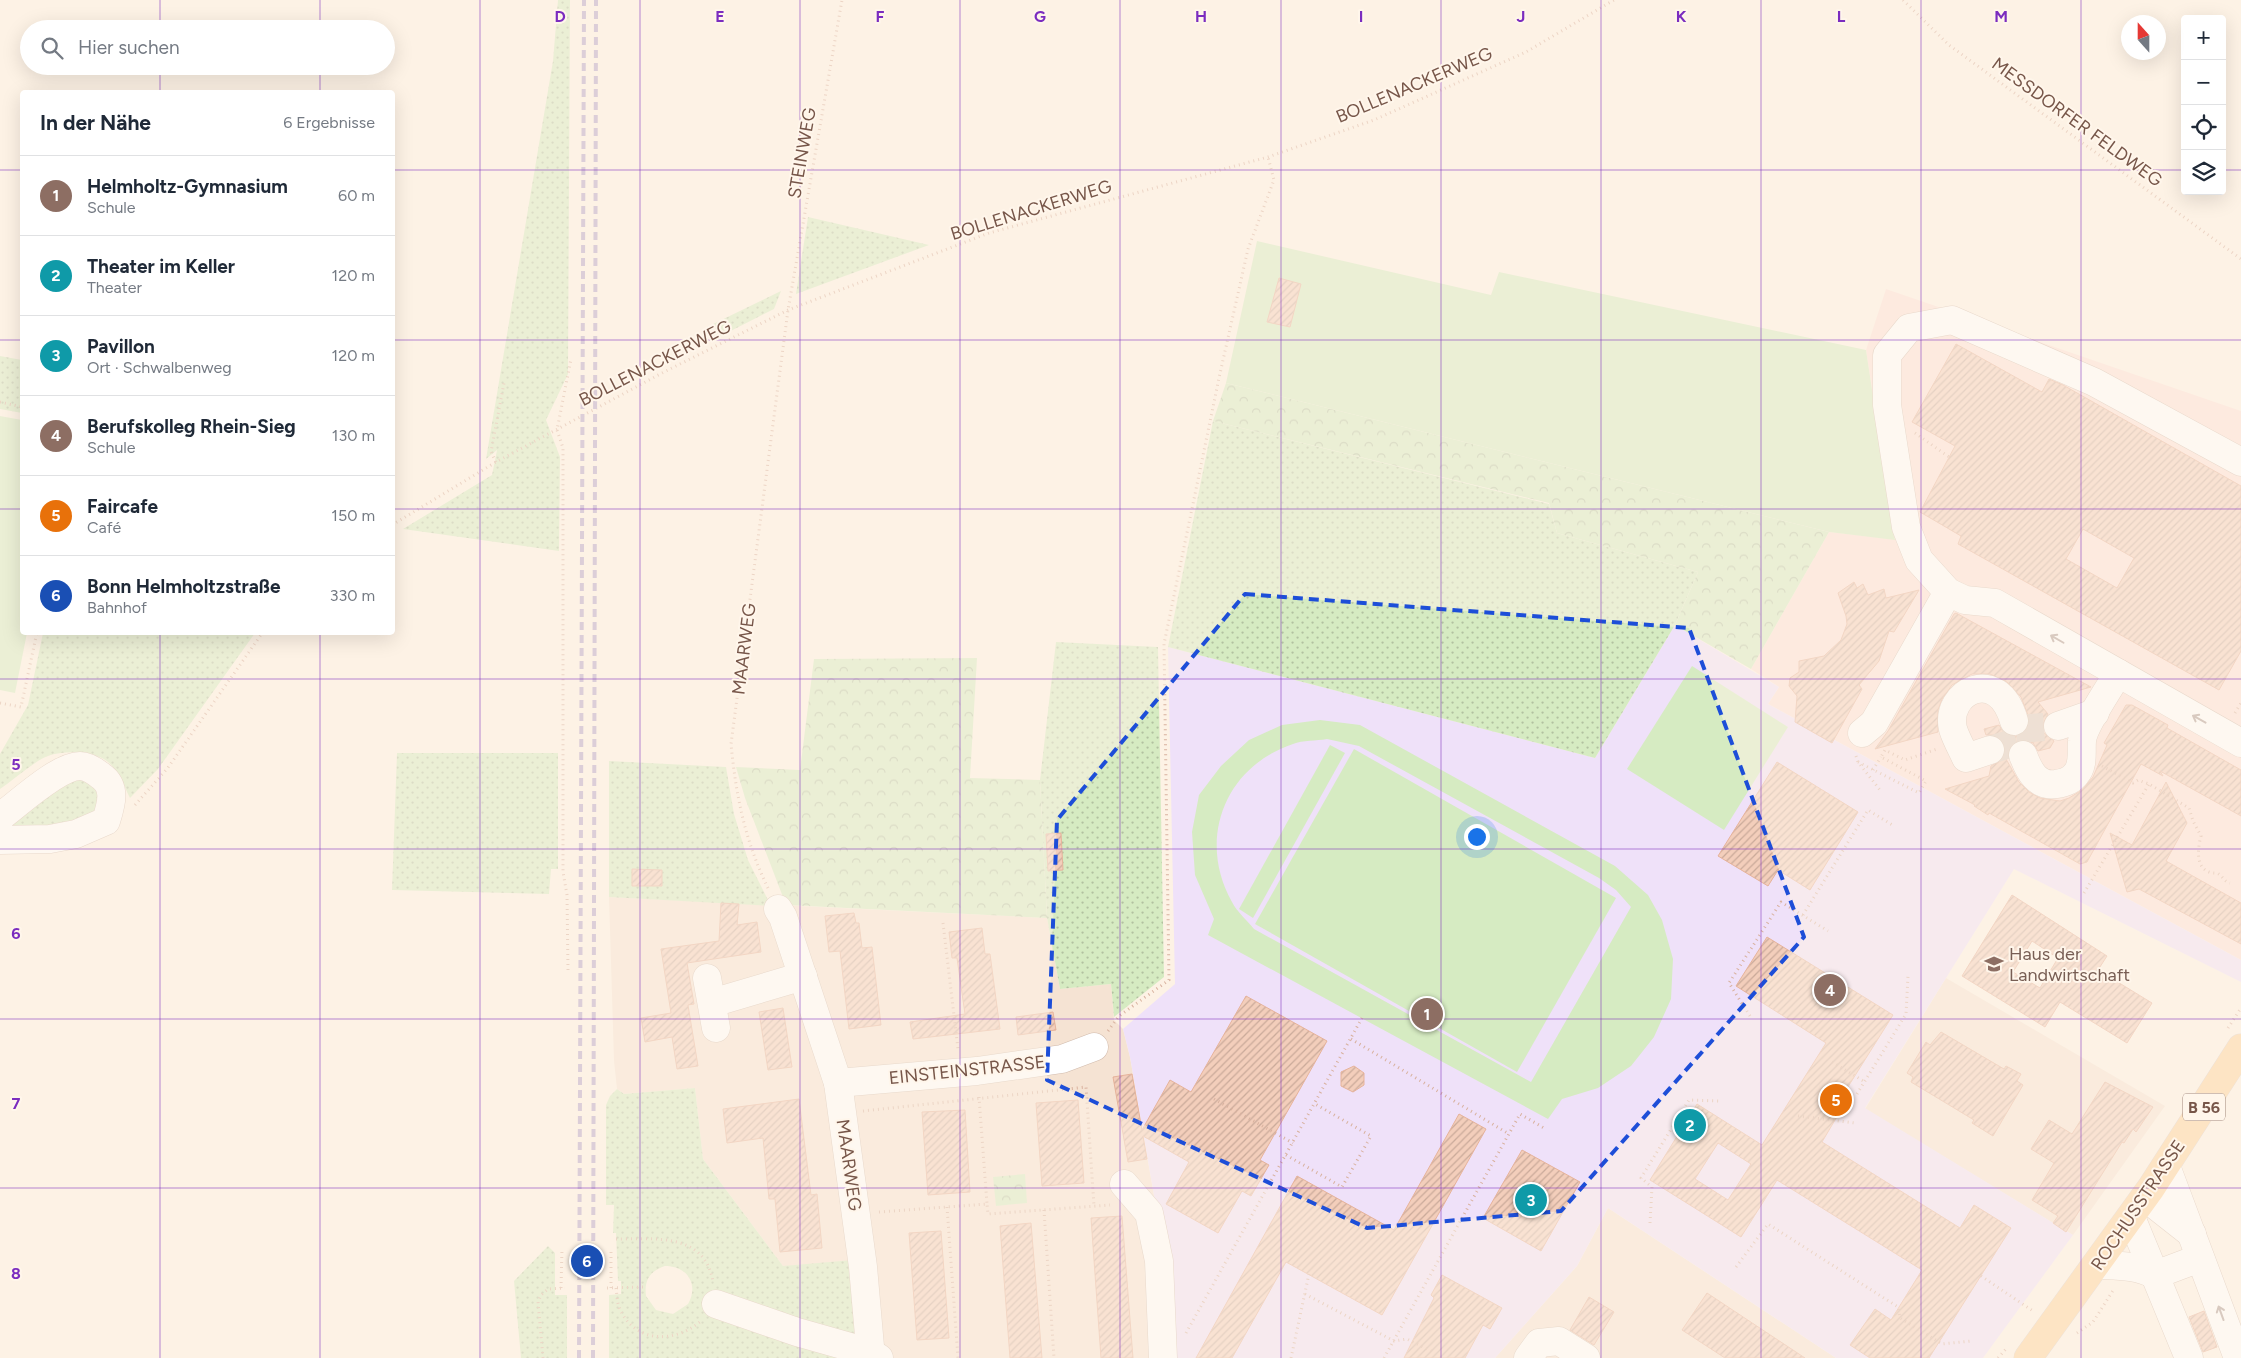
<!DOCTYPE html>
<html lang="de">
<meta charset="utf-8">
<style>
body{margin:0;font-family:Figtree,sans-serif;background:#f6f6f7;color:#1f2937}
.controls{position:absolute;right:15px;top:15px;display:grid;overflow:hidden;border-radius:5px;box-shadow:0 5px 20px #0002}
.controls button{width:45px;height:45px;display:grid;place-items:center;padding:0;border:0;border-bottom:1px solid #e0e1e3;background:#fff;color:#1f2937;font:25px sans-serif}
.compass{position:absolute;left:2121px;top:15px;width:45px;height:45px;border-radius:50%;background:#fff;box-shadow:0 5px 20px #0002;rotate:339deg}
.you{position:absolute;left:1476px;top:836px;width:18px;height:18px;margin:-12px;border:4px solid #fff;border-radius:50%;background:#1a73e8;box-shadow:0 0 0 8px #1a73e833}
.badge{display:grid;place-items:center;width:32px;height:32px;border-radius:50%;background:#db2777;color:#fff;font-size:16px;font-weight:700}
.pin{position:absolute;translate:-50% -50%;border:2px solid #fff;box-shadow:0 1px 5px #0006}
.list{margin:0;padding:0;list-style:none}
h2{display:flex;justify-content:space-between;align-items:center;height:65px;margin:0;padding:0 20px;font-size:21px}
h2 small{font-size:16px;font-weight:400;color:#747a83}
.list li{display:grid;grid-template-columns:32px 1fr auto;gap:15px;align-items:center;box-sizing:border-box;height:80px;padding:0 20px;border-top:1px solid #e0e1e3}
.list b{display:block;font-size:19px;white-space:nowrap}
.list p{margin:0;font-size:16px;white-space:nowrap;color:#747a83}
.list em{font-size:16px;font-style:normal;color:#747a83}
.icon{flex:none;width:28px;height:28px;fill:none;stroke:currentColor;stroke-width:2;stroke-linecap:round;stroke-linejoin:round}
.map{position:relative;flex:none;width:2241px;height:1358px;overflow:hidden}
.search{position:absolute;background:#fff;box-shadow:0 5px 20px #0002;left:20px;top:20px;width:375px;height:55px;display:flex;align-items:center;gap:12px;box-sizing:border-box;padding:0 18px;border-radius:28px;color:#747a83;font-size:19px}
.panel{position:absolute;background:#fff;box-shadow:0 5px 20px #0002;left:20px;top:90px;width:375px;height:545px;border-radius:5px}
.map>svg:first-child{display:block}
</style>
<div class="map">
<svg width="2241" height="1358" viewBox="0 0 2241 1358">
<defs>
<pattern id="grass-dots" width="8" height="8" patternUnits="userSpaceOnUse" patternTransform="scale(1.25)"><rect width="8" height="8" fill="#d6ebc2"/><path d="M2 2h.1M6 6h.1" fill="none" stroke="#b2c1a0" stroke-width="1.8" stroke-linecap="round"/></pattern>
<pattern id="forest-crowns" width="20" height="18" patternUnits="userSpaceOnUse" patternTransform="scale(1.25)"><rect width="20" height="18" fill="#d6ebc2"/><path d="M2 6a3 3 0 1 1 6 0M12 15a3 3 0 1 1 6 0" fill="none" stroke="#b2c1a0"/></pattern>
<pattern id="building-hatch" width="6" height="6" patternUnits="userSpaceOnUse" patternTransform="scale(1.25)"><rect width="6" height="6" fill="#f3cebb"/><path d="M-1 1l2-2M0 6l6-6M5 7l2-2" fill="none" stroke="#caaa9a"/></pattern>
</defs>
<rect width="100%" height="100%" fill="#fdf2e5"/>
<g fill="#f5e3d3">
<path d="M609,897L1047,918L1060,989L1111,984L1114,1020L1123,1029L1130,1057L1162,1242L1169,1358H859L783,1266L703,1159L695,1088L624,1094L617,1089L614,1061Z"/>
<path d="M1946,978L2165,1106L2073,1235L1865,1109Z"/>
<path d="M1608,1208L1836,1358H1495L1577,1266Z"/>
</g>
<path fill="#fde1d8" d="M1886,289L2241,411V960L1768,704L1779,687L1751,669L1829,532L1895,539L1866,350Z"/>
<path fill="#efe1f9" d="M1675,625L1779,687L1768,704L2241,960V982L2014,869L1865,1108L2073,1235L1983,1358H1836L1608,1208L1577,1266L1495,1358H1169L1162,1242L1130,1057L1123,1029L1175,984L1168,647L1595,758Z"/>
<g fill="url(#grass-dots)" fill-rule="evenodd">
<path d="M558,0H570L568,374L546,420L560,457L559,551L403,529L492,475L497,450L486,459L553,61Z"/>
<path d="M808,217L929,245L796,294Z"/>
<path d="M781,291L774,309L713,340L707,327Z"/>
<path d="M0,356L22,360V413L0,409Z"/>
<path d="M1213,421L1549,504L1557,533L1698,572L1675,625L1595,758L1168,647Z"/>
<path d="M43,633H255L158,769L130,798C124,786 119,771 108,762C94,751 65,750 48,756C36,760 12,781 0,789V754L28,705Z"/>
<path d="M1056,642L1158,647L1164,977L1114,1017L1111,984L1060,989L1047,918L1040,780Z"/>
<path d="M397,753H558V869H551L549,894L392,890Z"/>
<path d="M609,761L726,767L734,814L748,860L771,906L609,897Z"/>
<path d="M81,779C94,783 97,791 100,803L90,817L14,833L10,825L11,823L68,783Z"/>
<path d="M695,1088L703,1159L783,1266L853,1260L860,1330L850,1358H609V1295L621,1294V1281H618L616,1233H613L614,1205H606V1105L610,1096L617,1089L624,1094ZM665,1266C688,1266 699,1285 688,1304L673,1314L656,1310L646,1296C644,1280 650,1271 665,1266Z"/>
<path d="M548,1246L555,1253V1295H567V1358H521L514,1281Z"/>
</g>
<g fill="url(#forest-crowns)">
<path d="M1226,383L1829,532L1751,669L1675,625L1698,572L1557,533L1549,503L1213,421Z"/>
<path d="M977,658L970,778L1040,780L1047,918L786,905L745,798L736,767L800,770L814,659Z"/>
<path d="M1025,1174L1027,1203L996,1206L993,1177Z"/>
</g>
<g fill="#d6ebc2" fill-rule="evenodd">
<path d="M1257,241L1491,295L1499,272L1866,350L1895,540L1829,532L1226,383Z"/>
<path d="M0,416L22,420V632L27,633L15,693L0,690Z"/>
<path d="M1692,666L1788,727L1724,830L1627,769Z"/>
<path d="M1320,720L1360,725L1615,866L1648,895L1662,920L1673,959L1671,999L1654,1037L1631,1066L1598,1088L1562,1099L1548,1119L1208,935L1214,919L1195,875L1192,832L1199,795L1221,766L1249,740L1282,725ZM1327,739L1359,746L1599,878L1616,890L1631,907L1531,1082L1254,929C1247,920 1237,912 1232,902C1197,840 1224,767 1293,744C1303,740 1316,741 1327,739Z"/>
<path d="M1330,745L1345,753L1253,918L1239,909Z"/>
<path d="M1354,749L1616,898L1517,1072L1255,924Z"/>
</g>
<g fill="url(#building-hatch)" stroke="#e6b39b" fill-rule="evenodd">
<path d="M1279,278L1301,284L1290,327L1267,322Z"/>
<path d="M1956,344L2042,392L2049,379L2063,385L2241,486V651L2219,690L1958,544L1961,536L1920,512L1955,446L1912,422ZM2083,529L2134,558L2117,588L2066,559Z"/>
<path d="M1854,582L1857,588L1863,584L1868,595L1884,589L1886,598L1919,590L1894,632L1889,631L1879,661L1859,685L1862,689L1832,743L1795,722L1797,696L1789,686L1790,678L1799,672V661L1824,656L1841,640L1847,624L1846,616L1838,593Z"/>
<path d="M1956,613L2091,687L2038,702L2048,714L2043,724V732L2054,741L2050,748L2038,751L2033,743L2025,740L2017,741L2010,746L2006,759L2019,782L2029,792L2040,798L2060,801L2069,798L2082,790L2093,777L2107,745L2104,743L2126,705H2132L2168,725L2167,728L2241,770V816L2160,771L2163,776L2141,764L2087,862L2080,864L1989,813L1988,815L1974,806L1975,805L1945,789L1989,776L1991,766L2002,760L2005,753V745L2000,738L1994,735H1986L1984,729L1999,725L2004,733L2013,737L2021,735L2027,730L2030,722L2028,715L2021,697L2007,682L1990,674H1972L1952,685L1942,699L1938,710V732L1875,749L1888,731L1954,614Z"/>
<path d="M1777,762L1858,812L1810,890L1778,870L1768,886L1718,856Z"/>
<path d="M2166,782L2187,823L2166,861L2241,903V944L2139,889L2127,892L2110,833L2132,845Z"/>
<path d="M1061,833L1063,870L1048,871L1046,834Z"/>
<path d="M632,869L662,870V886H632Z"/>
<path d="M2012,895L2107,956L2098,970L2152,1003L2127,1043L2060,1002L2045,1027L1962,976ZM2032,941L2058,958L2040,988L2013,972Z"/>
<path d="M721,903L739,904L737,925L757,922L761,952L687,963L694,1004L688,1005L698,1066L677,1069L672,1037L645,1042L641,1018L671,1013L661,949L719,941Z"/>
<path d="M854,913L856,923H859L862,948L872,947L881,1025L849,1029L840,951L829,952L825,916Z"/>
<path d="M982,928L985,954H990L1000,1029L913,1039L910,1022L965,1014L957,958H952L949,932Z"/>
<path d="M1767,937L1893,1015L1846,1090L1851,1093L1822,1142L1960,1228L1974,1205L2011,1228L1929,1358H1870L1850,1345L1875,1309L1891,1320L1922,1270L1777,1180L1741,1237L1650,1180L1697,1104L1762,1145L1826,1043L1736,986ZM1718,1143L1751,1164L1728,1200L1695,1179Z"/>
<path d="M1246,996L1327,1041L1260,1160L1269,1165L1251,1196L1242,1191L1218,1233L1166,1204L1189,1162L1143,1136L1147,1159L1128,1162L1113,1077L1132,1074L1142,1130L1170,1080L1191,1092Z"/>
<path d="M783,1008L792,1067L768,1070L759,1012Z"/>
<path d="M1053,1012L1056,1030L1018,1035L1016,1017Z"/>
<path d="M1941,1032L2004,1069L2006,1066L2021,1074L2017,1081L2023,1085L1993,1136L1972,1123L1974,1120L1911,1082L1913,1077L1907,1073L1926,1042L1930,1045Z"/>
<path d="M1354,1066L1364,1073V1085L1353,1092L1341,1086V1072Z"/>
<path d="M2105,1082L2153,1107L2136,1132L2133,1129L2124,1143L2122,1142L2066,1232L2053,1223L2058,1216L2032,1200L2054,1163L2031,1149L2049,1120L2072,1134Z"/>
<path d="M799,1099L811,1195L817,1194L822,1248L780,1252L775,1199H769L763,1138L727,1143L723,1109Z"/>
<path d="M1078,1100L1084,1183L1042,1186L1036,1103Z"/>
<path d="M965,1110L970,1192L928,1195L922,1112Z"/>
<path d="M1459,1114L1486,1129L1382,1315L1286,1262L1232,1358H1196L1297,1176L1394,1230Z"/>
<path d="M1522,1150L1580,1182L1541,1251L1483,1218Z"/>
<path d="M1122,1216L1133,1358H1101L1091,1218Z"/>
<path d="M1031,1223L1042,1358H1010L1000,1226Z"/>
<path d="M941,1231L949,1338L917,1340L909,1233Z"/>
<path d="M1442,1275L1502,1308L1490,1329L1483,1325L1465,1358H1404L1434,1298L1431,1295Z"/>
<path d="M1707,1293L1805,1358H1725L1682,1330Z"/>
<path d="M1589,1297L1614,1312L1594,1345L1570,1330Z"/>
<path d="M2204,1311L2217,1347L2203,1352L2189,1317Z"/>
</g>
<g fill="none" stroke-linecap="round" stroke-linejoin="round">
<g stroke="#dccbbe" stroke-width="28" stroke-dasharray="28 14" stroke-linecap="butt">
<path d="M2016,729L2058,726"/>
<path d="M1990,750L2020,741L2014,721"/>
</g>
<g stroke="#d1bbad" stroke-width="29">
<g id="minor">
<path d="M2241,462L2094,382L1952,320L1909,328L1887,355V405L1906,527L1919,560L1948,592L1965,600L1995,603L2241,743"/>
<path d="M2058,726L2095,713"/>
<path d="M1862,733L1874,723L1948,592"/>
<path d="M1990,750L1966,758C1962,749 1956,739 1953,729C1944,692 1998,664 2014,721"/>
<path d="M2023,755C2029,771 2037,787 2056,784C2064,783 2071,781 2076,774C2084,765 2081,752 2082,741C2083,726 2110,688 2118,673"/>
<path d="M0,817C18,804 58,766 80,766C87,766 96,772 101,776C117,787 111,805 106,821L76,834L50,839L0,840"/>
<path d="M778,909L783,917L838,1083L863,1267L871,1358"/>
<path d="M707,978L716,1028"/>
<path d="M712,1003L803,976"/>
<path d="M838,1083L977,1071L1062,1059L1094,1047"/>
<path d="M2166,1166L2238,1358"/>
<path d="M1124,1184L1149,1213L1159,1261L1163,1358"/>
<path d="M2145,1197L2192,1234"/>
<path d="M2131,1217L2189,1358"/>
<path d="M2097,1265C2117,1266 2137,1265 2155,1275L2200,1258"/>
<path d="M716,1304L797,1332L871,1353L879,1358"/>
<path d="M1528,1358L1539,1343L1559,1341L1586,1358"/>
</g>
</g>
<g stroke="#d9d0cc" stroke-width="29">
<path id="major" d="M2028,1358L2151,1188L2241,1048"/>
</g>
<g stroke="#d8b19e" stroke-width="3" stroke-dasharray="1 4" stroke-linecap="butt">
<path d="M1903,0L1949,45L2241,259"/>
<path d="M0,402L22,407"/>
<path d="M1915,433L1949,457"/>
<path d="M496,462L491,452L504,383"/>
<path d="M392,525L496,462L664,372L788,310L989,233L1268,157L1374,120L1526,52L1614,0"/>
<path d="M0,703L21,707L37,632"/>
<path d="M2235,713L2241,703"/>
<path d="M1856,756L1858,762L1880,790"/>
<path d="M1858,762L1919,793L1926,781L1881,757L1885,750L1905,760L1937,749"/>
<path d="M2102,766L2133,783L2138,780L2149,784L2189,808L2193,821L2201,836C2198,847 2195,867 2209,872C2212,873 2214,873 2217,873C2223,876 2224,882 2230,883"/>
<path d="M1873,770L1881,757"/>
<path d="M135,805L167,769L263,632"/>
<path d="M768,888C745,841 736,796 731,744L788,310L842,0"/>
<path d="M2084,893L2149,784"/>
<path d="M1803,915L1868,810L1894,826"/>
<path d="M943,923L958,1049"/>
<path d="M568,970L567,895L563,872V448L557,430L571,359"/>
<path d="M1750,1016L1729,983L1781,902L1828,931"/>
<path d="M2228,1028L2241,1008"/>
<path d="M1108,1031L1119,1016L1169,980L1164,644L1219,378L1248,249L1274,180L1268,157"/>
<path d="M1351,1039L1509,1134"/>
<path d="M1832,1062L1865,1082"/>
<path d="M1857,1094L1906,1014L1908,976"/>
<path d="M979,1097L987,1204"/>
<path d="M1214,1099L1293,1143"/>
<path d="M863,1111L1086,1087L1094,1206"/>
<path d="M1798,1116L1855,1123"/>
<path d="M1286,1155L1342,1187L1371,1136L1315,1104"/>
<path d="M947,1207L958,1358"/>
<path d="M1044,1210L1054,1358"/>
<path d="M879,1212L987,1204L988,1214L1110,1205"/>
<path d="M1650,1223L1652,1187L1641,1178L1689,1100L1719,1101"/>
<path d="M616,1239C654,1239 705,1232 713,1282"/>
<path d="M1736,1267L1768,1224L1898,1307L1900,1318L1942,1344L1971,1341"/>
<path d="M1981,1276L2033,1311"/>
<path d="M561,1288L562,1249"/>
<path d="M607,1288L645,1287"/>
<path d="M611,1288V1249"/>
<path d="M616,1288C617,1294 617,1302 619,1307C634,1344 676,1344 702,1320"/>
<path d="M1305,1294L1394,1341L1407,1339L1433,1352"/>
<path d="M1186,1333L1362,1018"/>
<path d="M2077,1333L2093,1322L2114,1289"/>
<path d="M543,1358L538,1302L541,1295L548,1289L565,1288"/>
<path d="M1291,1358L1309,1274"/>
<path d="M1384,1358L1520,1114L1544,1128"/>
<path d="M1998,1358L2006,1349"/>
</g>
<use href="#minor" stroke="#fff" stroke-width="28"/>
<use href="#major" stroke="#fdd29b" stroke-width="28"/>
<g stroke="#b4a2c7" stroke-width="4" stroke-dasharray="8 5" stroke-linecap="butt">
<path d="M579,1358L584,0"/>
<path d="M593,1358L596,0"/>
</g>
</g>
<defs><path id="oneway-shaft" d="M-6 0H5M1.5-3L5.5 0L1.5 3" fill="none" stroke-width="1.6" stroke-linecap="round" stroke-linejoin="round" transform="scale(1.25)"/></defs>
<g stroke="#ad9a92">
<use href="#oneway-shaft" transform="translate(2057 639) rotate(-150)"/>
<use href="#oneway-shaft" transform="translate(2199 719) rotate(-151)"/>
<use href="#oneway-shaft" transform="translate(2221 1313) rotate(-110)"/>
</g>
<path d="M0 0H2241V1358H0ZM1245,594L1689,628L1804,937L1561,1211L1367,1228L1047,1080L1057,820Z" fill="#fdf2e5" fill-opacity=".55" fill-rule="evenodd"/>
<path fill="none" stroke="#1d4ed8" stroke-width="4" stroke-dasharray="10 6" stroke-linejoin="round" d="M1245,594L1689,628L1804,937L1561,1211L1367,1228L1047,1080L1057,820Z"/>
<path fill="none" stroke="#7b2cbf" stroke-width="1" stroke-opacity="0.55" d="M160,0V29M320,0V29M480,0V1358M640,0V1358M800,0V1358M960,0V1358M1120,0V1358M1281,0V1358M1441,0V1358M1601,0V1358M1761,0V1358M1921,0V1358M2081,0V1358M160,66V92M320,66V92M0,170H22M392,170H2185M2222,170H2241M0,340H22M392,340H2241M0,509H22M392,509H2241M160,632V1358M320,632V1358M0,679H2241M0,849H2241M0,1019H2241M0,1188H2241"/>
<defs>
<g id="school-bare" transform="scale(1.5)"><path d="M0-5L7-2L0 1L-7-2ZM-4 1L0 2.5L4 1V4Q0 6-4 4Z" fill="#8d6e63" stroke="#fff6eb" stroke-width="2.5" paint-order="stroke"/></g>
</defs>
<g fill-rule="evenodd">
<use href="#school-bare" x="1994" y="964"/>
</g>
<g text-anchor="middle" stroke-width="4" stroke-linejoin="round" paint-order="stroke">
<rect fill="#fff6eb" stroke="#a0867a" stroke-width="1" x="2183" y="1093.5" width="42" height="27" rx="4"/>
<g font-size="16" font-weight="bold" fill="#775649">
<text x="2204" y="1113">B 56</text>
</g>
<g font-size="18" fill="#775649" stroke="#fff6eb">
<text transform="translate(1414 85) rotate(-23)" y="6">BOLLENACKERWEG</text>
<text transform="translate(2077 122) rotate(36)" y="6">MESSDORFER FELDWEG</text>
<text transform="translate(802 153) rotate(-80)" y="6">STEINWEG</text>
<text transform="translate(1031 210) rotate(-17)" y="6">BOLLENACKERWEG</text>
<text transform="translate(655 363) rotate(-27)" y="6">BOLLENACKERWEG</text>
<text transform="translate(744 649) rotate(-83)" y="6">MAARWEG</text>
<text transform="translate(967 1070) rotate(-6)" y="6">EINSTEINSTRASSE</text>
<text transform="translate(849 1165) rotate(82)" y="6">MAARWEG</text>
<text transform="translate(2138 1205) rotate(-56)" y="6">ROCHUSSTRASSE</text>
</g>
<g font-size="18" fill="#785e54" stroke="#fff6eb" text-anchor="start">
<text x="2009" y="960">Haus der<tspan x="2009" dy="21">Landwirtschaft</tspan></text>
</g>
</g>
<g font-size="16" text-anchor="middle" font-weight="bold" fill="#7b2cbf" stroke="#fff6eb" stroke-width="4" stroke-linejoin="round" paint-order="stroke">
<text x="560" y="22">D</text>
<text x="720" y="22">E</text>
<text x="880" y="22">F</text>
<text x="1040" y="22">G</text>
<text x="1201" y="22">H</text>
<text x="1361" y="22">I</text>
<text x="1521" y="22">J</text>
<text x="1681" y="22">K</text>
<text x="1841" y="22">L</text>
<text x="2001" y="22">M</text>
<text x="16" y="770">5</text>
<text x="16" y="939">6</text>
<text x="16" y="1109">7</text>
<text x="16" y="1279">8</text>
</g>
</svg>
<div class="controls">
<button>+</button>
<button>−</button>
<button><svg class="icon" aria-label="locate" viewBox="0 0 24 24"><circle cx="12" cy="12" r="6"/><path d="M12 2v4M12 18v4M2 12h4M18 12h4"/></svg></button>
<button><svg class="icon" aria-label="layers" viewBox="0 0 24 24"><path d="M12 4l9 5-9 5-9-5zM3 14l9 5 9-5"/></svg></button>
</div>
<svg class="compass" viewBox="-18 -18 36 36"><path d="M0-13l5 13h-10z" fill="#e53935"/><path d="M0 13l5-13h-10z" fill="#747a83"/></svg>
<div class="you"></div>
<div class="pin badge" style="left:1427px;top:1014px;background:#8d6e63">1</div>
<div class="pin badge" style="left:1690px;top:1125px;background:#0f9aa8">2</div>
<div class="pin badge" style="left:1531px;top:1200px;background:#0f9aa8">3</div>
<div class="pin badge" style="left:1830px;top:990px;background:#8d6e63">4</div>
<div class="pin badge" style="left:1836px;top:1100px;background:#e8710a">5</div>
<div class="pin badge" style="left:587px;top:1261px;background:#1a4fb4">6</div>
<div class="search"><svg class="icon" aria-label="search" viewBox="0 0 24 24"><circle cx="10" cy="10" r="6"/><path d="M15 15l6 6"/></svg>Hier suchen</div>
<section class="panel">
<h2>In der Nähe<small>6 Ergebnisse</small></h2>
<ul class="list">
<li><span class="badge" style="background:#8d6e63">1</span><div><b>Helmholtz-Gymnasium</b><p>Schule</p></div><em>60 m</em></li>
<li><span class="badge" style="background:#0f9aa8">2</span><div><b>Theater im Keller</b><p>Theater</p></div><em>120 m</em></li>
<li><span class="badge" style="background:#0f9aa8">3</span><div><b>Pavillon</b><p>Ort · Schwalbenweg</p></div><em>120 m</em></li>
<li><span class="badge" style="background:#8d6e63">4</span><div><b>Berufskolleg Rhein-Sieg</b><p>Schule</p></div><em>130 m</em></li>
<li><span class="badge" style="background:#e8710a">5</span><div><b>Faircafe</b><p>Café</p></div><em>150 m</em></li>
<li><span class="badge" style="background:#1a4fb4">6</span><div><b>Bonn Helmholtzstraße</b><p>Bahnhof</p></div><em>330 m</em></li>
</ul>
</section>
</div>
